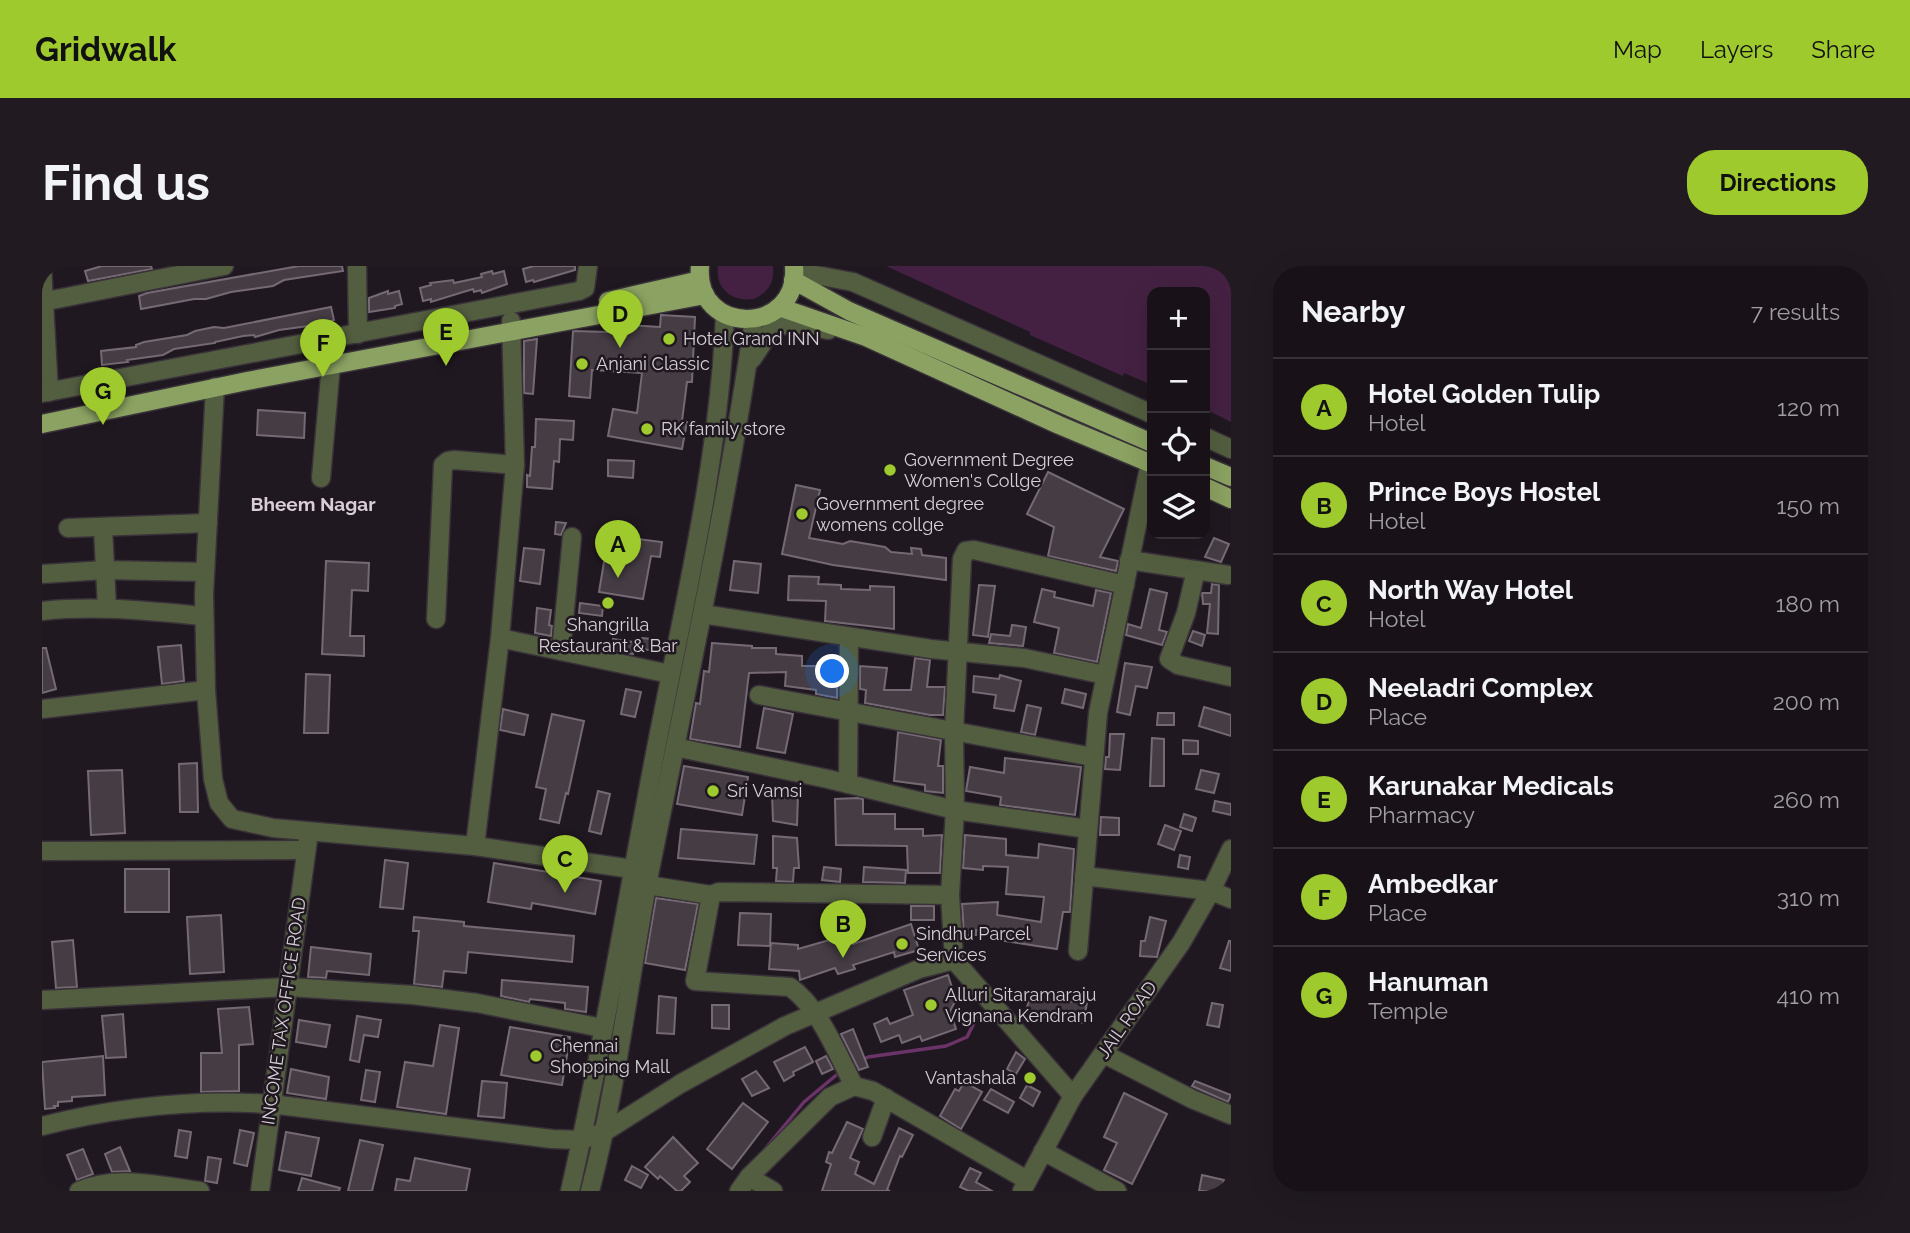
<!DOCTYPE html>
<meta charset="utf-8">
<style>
body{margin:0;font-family:Raleway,sans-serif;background:#211b21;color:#f1f3f6}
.controls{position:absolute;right:21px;top:21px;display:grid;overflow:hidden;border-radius:14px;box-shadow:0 7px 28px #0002}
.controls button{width:63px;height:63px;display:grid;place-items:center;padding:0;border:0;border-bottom:2px solid #363237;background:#181218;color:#f1f3f6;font:35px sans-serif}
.you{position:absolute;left:791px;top:406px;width:24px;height:24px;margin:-18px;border:5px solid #fff;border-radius:50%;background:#1a73e8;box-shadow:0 0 0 10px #1a73e833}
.badge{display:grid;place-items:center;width:46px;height:46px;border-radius:50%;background:#9fca2e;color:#111;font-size:23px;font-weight:700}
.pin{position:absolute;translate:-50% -58px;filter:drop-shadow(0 2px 4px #0008)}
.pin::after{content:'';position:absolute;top:37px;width:24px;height:21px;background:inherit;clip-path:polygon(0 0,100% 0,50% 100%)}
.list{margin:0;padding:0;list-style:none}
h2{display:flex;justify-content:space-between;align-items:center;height:91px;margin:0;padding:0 28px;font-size:30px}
h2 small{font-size:23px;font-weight:400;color:#9f9ea2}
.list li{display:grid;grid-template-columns:46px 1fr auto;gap:21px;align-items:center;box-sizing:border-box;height:98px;padding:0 28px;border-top:2px solid #363237}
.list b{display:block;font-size:26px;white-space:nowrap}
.list p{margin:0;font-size:23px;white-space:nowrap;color:#9f9ea2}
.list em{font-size:23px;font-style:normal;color:#9f9ea2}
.icon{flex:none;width:38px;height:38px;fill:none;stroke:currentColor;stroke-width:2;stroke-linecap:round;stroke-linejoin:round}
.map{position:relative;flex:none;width:1189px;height:925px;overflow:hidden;border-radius:28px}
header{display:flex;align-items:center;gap:42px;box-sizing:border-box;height:98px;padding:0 35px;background:#9fca2e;color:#111}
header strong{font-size:33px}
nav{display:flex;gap:38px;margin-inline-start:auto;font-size:24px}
.intro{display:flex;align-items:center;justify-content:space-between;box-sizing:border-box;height:168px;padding:0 42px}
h1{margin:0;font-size:49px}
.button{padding:18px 32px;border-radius:28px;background:#9fca2e;color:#111;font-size:24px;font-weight:700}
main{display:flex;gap:42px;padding:0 42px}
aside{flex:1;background:#181218;border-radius:28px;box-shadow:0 7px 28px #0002}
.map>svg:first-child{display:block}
</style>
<header>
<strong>Gridwalk</strong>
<nav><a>Map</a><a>Layers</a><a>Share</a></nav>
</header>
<div class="intro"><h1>Find us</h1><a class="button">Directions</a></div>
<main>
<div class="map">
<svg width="1189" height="925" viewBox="0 0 1189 925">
<rect width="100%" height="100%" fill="#201820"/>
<g fill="#442142">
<path d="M676,0H731C733,16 726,26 712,33C690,36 673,23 676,0Z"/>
<path d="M844,0H1189V156L1163,143V26H1110V119L1082,107L1081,110L988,69V66Z"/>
</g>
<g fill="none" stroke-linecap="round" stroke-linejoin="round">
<g stroke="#6b3469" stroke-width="3.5">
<path d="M808,800L826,791L904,780L925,771L935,751"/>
<path d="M723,883L762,836L798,806"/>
</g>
</g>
<g fill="#453c44" stroke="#756a74" stroke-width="2">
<path d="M60,0H109L110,3L46,15L43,5Z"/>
<path d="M257,0H300L301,5L242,14L231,20L189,26L164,33H152L99,43L97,30L105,27Z"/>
<path d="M492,0H533V4L492,16L491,14L484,16L481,3Z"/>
<path d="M450,5L451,8L462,5L465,18L440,27L439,24L432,26L431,23L389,36V33L381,35L378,22L389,19L388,17L411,14L412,17L440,11L439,8Z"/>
<path d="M346,25V28L357,25L360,38L353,40V42L327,46V32Z"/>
<path d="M289,41L292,54L281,58L237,64L213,71L212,69L201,70L173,76V77L132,83L121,89L85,94L86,96L60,99L59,85L94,81V79L102,76L145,69L153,65L172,61L182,62Z"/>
<path d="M619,49L653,51L650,116H645L640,155L645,156L640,183L566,170L571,143L595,147L600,107L550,104L548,132L527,130L531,65L567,66L569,58L618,61Z"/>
<path d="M495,73L491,128L482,127V75Z"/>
<path d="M216,144L263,147L262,172L215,169Z"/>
<path d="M494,153L532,155L531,174L518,173L517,196L512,195L510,223L485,221V209L488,210L490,181H493Z"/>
<path d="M566,194L592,195L591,212L566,210Z"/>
<path d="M1006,206L1082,243L1058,291L1076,295L1074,305L1006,290L1012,261L985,248Z"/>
<path d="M754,219L778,224L767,272L801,278L808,275L843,281L849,286L870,288L869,282L879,283L880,289L904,292V314L791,299L740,288Z"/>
<path d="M514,256L524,257L519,269L513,268Z"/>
<path d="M564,269L620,276L618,291L609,290L601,333L557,326L564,284H562Z"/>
<path d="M1172,272L1187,278L1179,296L1163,291Z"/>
<path d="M482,282L502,284L498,318L478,315Z"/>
<path d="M284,295L327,297L326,325L310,324L308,370H322V390L280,388Z"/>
<path d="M692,295L719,298L716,327L688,324Z"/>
<path d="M747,310L777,311L776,318L799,319V323L828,324V320L852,321V363L783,355L784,335L746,334Z"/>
<path d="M1170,318L1177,319L1176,368L1165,367L1168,338H1161L1160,327H1169Z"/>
<path d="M937,319L953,320L946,371L931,369Z"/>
<path d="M1000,323L1013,326L1012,331L1051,340L1054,324L1069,327L1055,396L1012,387L1017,362L992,356Z"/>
<path d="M1108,323L1125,327L1117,364L1125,366L1120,379L1084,369L1086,358L1099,362Z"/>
<path d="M538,337L561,340L560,350L537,347Z"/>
<path d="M495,342L509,344L507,359L510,360L509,370L493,367Z"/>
<path d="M970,359L984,361L981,380L947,377L949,368L968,370Z"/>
<path d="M1151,365L1163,369L1160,380L1147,375Z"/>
<path d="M600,372L618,374L616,385L598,383Z"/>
<path d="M571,373L592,376L591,388L570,384Z"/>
<path d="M670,377L710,380V382H734V388L760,390V400H795V432L774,428V424L743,420L744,406L707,407L698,481L648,473L654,437L658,438L662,405L667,406Z"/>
<path d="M139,379L142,415L120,418L116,381Z"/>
<path d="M0,382H4L14,423L0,427Z"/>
<path d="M873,392L888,394L885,421H903L901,449H888L823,437L824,424L818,423V400L845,402L842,424H869Z"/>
<path d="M1083,397L1110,401L1105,422L1094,420L1088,449L1075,446Z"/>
<path d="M264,408L288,409L286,467H262Z"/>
<path d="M958,409L979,415L972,445L952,442L954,429L931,426L932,410L957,413Z"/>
<path d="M584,423L599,426L593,451L579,448Z"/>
<path d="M1023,423L1044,428L1041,442L1020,437Z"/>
<path d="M985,439L999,442L993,469L979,466Z"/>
<path d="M1162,441L1189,449V470L1157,460Z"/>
<path d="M722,442L751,448L743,487L715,482Z"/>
<path d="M461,443L486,449L482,469L458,464Z"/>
<path d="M1116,447H1132V459H1115Z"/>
<path d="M510,448L542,455L526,528L524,527L517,557L498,553L504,523L494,521Z"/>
<path d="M856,466L899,474L896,500H901V527L883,525V519L852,515Z"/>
<path d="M1068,468H1082L1078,504L1063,503L1064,491H1067Z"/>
<path d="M1110,472L1122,473V520H1108Z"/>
<path d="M1141,474L1156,475V488H1141Z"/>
<path d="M963,492L1039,501L1033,549L958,539L959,531L924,525L928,501L962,507Z"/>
<path d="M155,497L156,546H138L137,498Z"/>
<path d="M642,500L706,511L700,549L635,538Z"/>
<path d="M80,504L83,567L49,569L46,505Z"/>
<path d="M1159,504L1177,508L1172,527L1154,523Z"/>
<path d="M556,525L568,528L559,568L547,565Z"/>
<path d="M730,528L756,529L755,559L731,555Z"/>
<path d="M816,532L821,533V548H853V563H881V570L900,569L898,607H866L865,580L794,579L793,533Z"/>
<path d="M1173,535L1189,538V549L1171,545Z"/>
<path d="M1142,548L1154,552L1150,565L1138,561Z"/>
<path d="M1059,551L1077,552V569H1058Z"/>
<path d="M1123,559L1139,565L1132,584L1116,578Z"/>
<path d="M639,563L715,569L712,598L636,592Z"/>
<path d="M923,569L964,573V589L996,592L997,578L1032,583L1028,646H1021L1015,683L962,675L963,666L934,664V669H922L920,638L956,636L955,649L999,656L1002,631L964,628L966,601L941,600V604L921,602Z"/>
<path d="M731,570L755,572L757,602H752L751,616L734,615L735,602H731Z"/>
<path d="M1138,589L1148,591L1146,603L1136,601Z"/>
<path d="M343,594L366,597L361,643L338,641Z"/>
<path d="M452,597L559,615L553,648L490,637L489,643L446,636Z"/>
<path d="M782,601L799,603L798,616L780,614Z"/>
<path d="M822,601L864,604L863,617L821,616Z"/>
<rect x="83" y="603" width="44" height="43"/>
<path d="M614,632L656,638L643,704L603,697Z"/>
<rect x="869" y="640" width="23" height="14"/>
<path d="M792,643H812L811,678L869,658L877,684L853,691L852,686L811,699L813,703L796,708L793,702L758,714L757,705L727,703L729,677L756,679V683L791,673Z"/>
<path d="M698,647L729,648L728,680L696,679Z"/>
<path d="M179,649L182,706L148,708L145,651Z"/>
<path d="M372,651L422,656V660L532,670L530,696L426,686L424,707L402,705L400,721L372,718L377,665H371Z"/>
<path d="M1108,651L1124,655L1115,691L1098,690L1099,675H1103Z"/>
<path d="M31,674L35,721L14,722L10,676Z"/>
<path d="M1187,675H1189V705L1178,702Z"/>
<path d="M269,681L329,688L327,709L285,705L284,712L266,711Z"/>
<path d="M906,709L914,734L908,745L914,763L880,775L878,770L860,777L857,769L839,776L832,758L845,752L848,758L871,749L862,724Z"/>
<path d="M460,714L546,721L544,746L523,743V737L488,733L487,736L459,730Z"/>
<path d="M989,727L1012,734L1045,737L1041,757L1008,752L984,745Z"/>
<path d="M617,730L634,732L632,768L615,767Z"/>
<path d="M1170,737L1181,739L1177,761L1165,759Z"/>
<path d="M670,739H687V763L670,762Z"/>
<path d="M207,741L211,778L197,779V825L159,826V787H180L176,743Z"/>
<path d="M81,748L84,791L64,792L60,750Z"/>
<path d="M315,750L339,754L336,771L322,769L317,796L308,794Z"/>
<path d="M257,754L288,759L284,781L254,776Z"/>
<path d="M398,759L417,762L404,848L355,841L363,796L391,800Z"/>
<path d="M468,761L528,771L520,819L459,809Z"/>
<path d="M811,763L826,801L817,804L799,768Z"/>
<path d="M763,781L771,796L751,806L752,809L742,815L732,796Z"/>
<path d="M974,786L983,793L974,808L965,803Z"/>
<path d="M61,790L63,829L30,831V835L16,836V840H12L13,842L3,843L0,796Z"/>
<path d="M784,790L791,803L780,808L774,795Z"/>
<path d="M249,803L287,811L284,833L245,827Z"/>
<path d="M324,804L338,806L333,836L319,834Z"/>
<path d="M714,805L727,822L710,830L700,813Z"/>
<path d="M440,815L465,817L462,852L436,850Z"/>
<path d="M1153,815L1189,829L1186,836L1150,820Z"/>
<path d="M922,816L940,826L919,863L898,850L913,823L917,825Z"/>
<path d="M985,819L998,826L991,840L978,832Z"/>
<path d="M949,823L972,836L966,847L942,834Z"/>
<path d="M1082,827L1125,848L1090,918L1062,904L1075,877L1062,871Z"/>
<path d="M701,837L726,856L690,903L665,883Z"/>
<path d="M805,856L821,863L808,892L817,896L813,908L832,918L857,862L871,869L860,891L858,890L845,924L848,925H780L789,898L784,896L787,886L790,887Z"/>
<path d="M137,864L149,866L145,892L133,890Z"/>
<path d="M198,864L212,867L205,900L192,897Z"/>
<path d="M244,866L277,872L269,910L237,904Z"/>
<path d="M631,871L656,897L642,910L648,916L639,925H635L618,910L616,913L603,901Z"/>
<path d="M318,874L341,879L330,925H306Z"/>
<path d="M78,881L88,905L70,906L63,888Z"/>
<path d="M41,883L51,908L35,914L25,889Z"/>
<path d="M166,891L179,893L175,917L163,915Z"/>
<path d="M373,892L428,903L424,925H353L355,913L368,915Z"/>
<path d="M590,900L606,909L599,922L583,914Z"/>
<path d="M928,902L939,907L934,916L950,925H927L918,921Z"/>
<path d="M1160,909L1182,914L1179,925H1157Z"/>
<path d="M260,912L298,922L297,925H256Z"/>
</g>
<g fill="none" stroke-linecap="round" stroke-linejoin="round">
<g stroke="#393239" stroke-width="21">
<g id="minor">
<path d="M0,0L7,126"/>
<path d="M315,0L316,68"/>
<path d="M752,5L811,16L1110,148"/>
<path d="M0,36L182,0"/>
<path d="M710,93L732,60L753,58L786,64"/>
<path d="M0,127L537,25L543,22L546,0"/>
<path d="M1163,171L1189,183"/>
<path d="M279,212L289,99"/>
<path d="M26,262L166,257"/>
<path d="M61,262L65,342"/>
<path d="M1087,294L1186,309"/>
<path d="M1154,304L1144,347L1127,393L1136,399L1189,411"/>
<path d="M0,308L63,304L163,306"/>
<path d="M0,345C54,339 107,345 161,350"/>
<path d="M660,348L889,383L982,392L1063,409"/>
<path d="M394,353L401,199L406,195L413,194L473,199"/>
<path d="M458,372L473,199L469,55"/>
<path d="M519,385L530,271"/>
<path d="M164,424L171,513L177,537L190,553L231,562L433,580L590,603"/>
<path d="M717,429L1051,491"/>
<path d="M0,443L164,424L162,328L173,121"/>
<path d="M633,481L786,513L913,544L908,629L912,694"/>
<path d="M806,518L807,371"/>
<path d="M1046,563L913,544L912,466L920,293L924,285L932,284L1083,319"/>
<path d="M433,580L458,372L628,408"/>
<path d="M0,585L264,584"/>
<path d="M1042,610L1169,625L1189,633"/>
<path d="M605,619L669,629"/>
<path d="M1036,685L1056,447L1108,197"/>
<path d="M0,734L247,721L371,729L435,737L560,762"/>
<path d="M1062,788L1150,833L1189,849"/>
<path d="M812,820C796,789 777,741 748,721L653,715L669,629L677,626L908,629"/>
<path d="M0,860C76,841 151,833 229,838L510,873L540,874L564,865L638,818L743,760L877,703L912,694L1031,830"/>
<path d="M830,871L844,832"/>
<path d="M1001,885L1075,925"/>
<path d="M707,911L731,925"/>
<path d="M37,925C75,908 118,920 158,925"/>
<path d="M218,925L267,566"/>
<path d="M528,925C561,780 585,633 613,488C641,342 677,198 683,49"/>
<path d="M548,925C575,821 587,714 607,609C644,424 685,240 712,53"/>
<path d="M697,925L707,911L788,831L812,820L831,825L985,914"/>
<path d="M980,925L1031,830L1139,677L1169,625L1189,583"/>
</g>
</g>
<g stroke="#393239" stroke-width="21">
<g id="major">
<path d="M658,0C652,71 758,70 752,0"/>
<path d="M751,14L807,45L1110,177"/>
<path d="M566,35L658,14"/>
<path d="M737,41L824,71L1017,159L1110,198"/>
<path d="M0,158L205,115L663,29"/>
<path d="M1163,200L1189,211"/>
<path d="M1163,221L1189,233"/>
</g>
</g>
<use href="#minor" stroke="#535e40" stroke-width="18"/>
<use href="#major" stroke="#8ba262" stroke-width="18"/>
</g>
<g fill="#9fca2e" stroke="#201820" stroke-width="2.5">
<circle cx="627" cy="73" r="7"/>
<circle cx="540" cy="98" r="7"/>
<circle cx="605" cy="163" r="7"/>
<circle cx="848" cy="204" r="7"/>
<circle cx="760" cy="248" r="7"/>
<circle cx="566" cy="337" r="7"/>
<circle cx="671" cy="525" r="7"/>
<circle cx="860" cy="678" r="7"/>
<circle cx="889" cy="739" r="7"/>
<circle cx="494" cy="790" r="7"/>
<circle cx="988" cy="812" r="7"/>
</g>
<g text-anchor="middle" stroke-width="5" stroke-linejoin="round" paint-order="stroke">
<g font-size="18" fill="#d6d0d6" stroke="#201820" text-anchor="start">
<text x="641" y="79">Hotel Grand INN</text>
<text x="554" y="104">Anjani Classic</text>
<text x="619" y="169">RK family store</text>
<text x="862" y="200">Government Degree<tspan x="862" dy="21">Women's Collge</tspan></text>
<text x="774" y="244">Government degree<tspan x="774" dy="21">womens collge</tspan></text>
<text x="566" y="365" text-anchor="middle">Shangrilla<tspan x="566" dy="21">Restaurant &amp; Bar</tspan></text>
<text x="685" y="531">Sri Vamsi</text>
<text x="874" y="674">Sindhu Parcel<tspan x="874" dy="21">Services</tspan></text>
<text x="903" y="735">Alluri Sitaramaraju<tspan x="903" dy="21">Vignana Kendram</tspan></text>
<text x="508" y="786">Chennai<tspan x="508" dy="21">Shopping Mall</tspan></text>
<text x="974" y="818" text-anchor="end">Vantashala</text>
</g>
<g font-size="18" fill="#d6d0d6" stroke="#201820">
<text transform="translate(242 745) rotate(-82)" y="6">INCOME TAX OFFICE ROAD</text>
<text transform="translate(1085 754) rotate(-55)" y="6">JAIL ROAD</text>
</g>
<g font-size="19" font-weight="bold" fill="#d9cdd8" stroke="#201820">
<text x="271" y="245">Bheem Nagar</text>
</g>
</g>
</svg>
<div class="controls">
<button>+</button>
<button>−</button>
<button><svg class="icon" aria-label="locate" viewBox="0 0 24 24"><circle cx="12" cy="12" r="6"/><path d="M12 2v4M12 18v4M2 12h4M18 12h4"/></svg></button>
<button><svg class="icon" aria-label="layers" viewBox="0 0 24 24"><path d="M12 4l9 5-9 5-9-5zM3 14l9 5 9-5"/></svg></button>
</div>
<div class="you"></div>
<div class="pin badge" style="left:576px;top:312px">A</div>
<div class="pin badge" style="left:801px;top:692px">B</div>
<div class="pin badge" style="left:523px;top:627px">C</div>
<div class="pin badge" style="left:578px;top:82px">D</div>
<div class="pin badge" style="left:404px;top:100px">E</div>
<div class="pin badge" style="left:281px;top:111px">F</div>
<div class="pin badge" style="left:61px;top:159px">G</div>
</div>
<aside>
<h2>Nearby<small>7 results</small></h2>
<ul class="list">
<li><span class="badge">A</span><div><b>Hotel Golden Tulip</b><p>Hotel</p></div><em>120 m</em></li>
<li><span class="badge">B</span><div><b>Prince Boys Hostel</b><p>Hotel</p></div><em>150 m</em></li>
<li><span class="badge">C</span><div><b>North Way Hotel</b><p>Hotel</p></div><em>180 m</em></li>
<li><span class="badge">D</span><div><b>Neeladri Complex</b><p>Place</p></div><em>200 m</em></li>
<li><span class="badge">E</span><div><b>Karunakar Medicals</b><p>Pharmacy</p></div><em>260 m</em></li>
<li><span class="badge">F</span><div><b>Ambedkar</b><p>Place</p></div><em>310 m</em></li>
<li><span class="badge">G</span><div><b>Hanuman</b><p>Temple</p></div><em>410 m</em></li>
</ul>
</aside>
</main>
